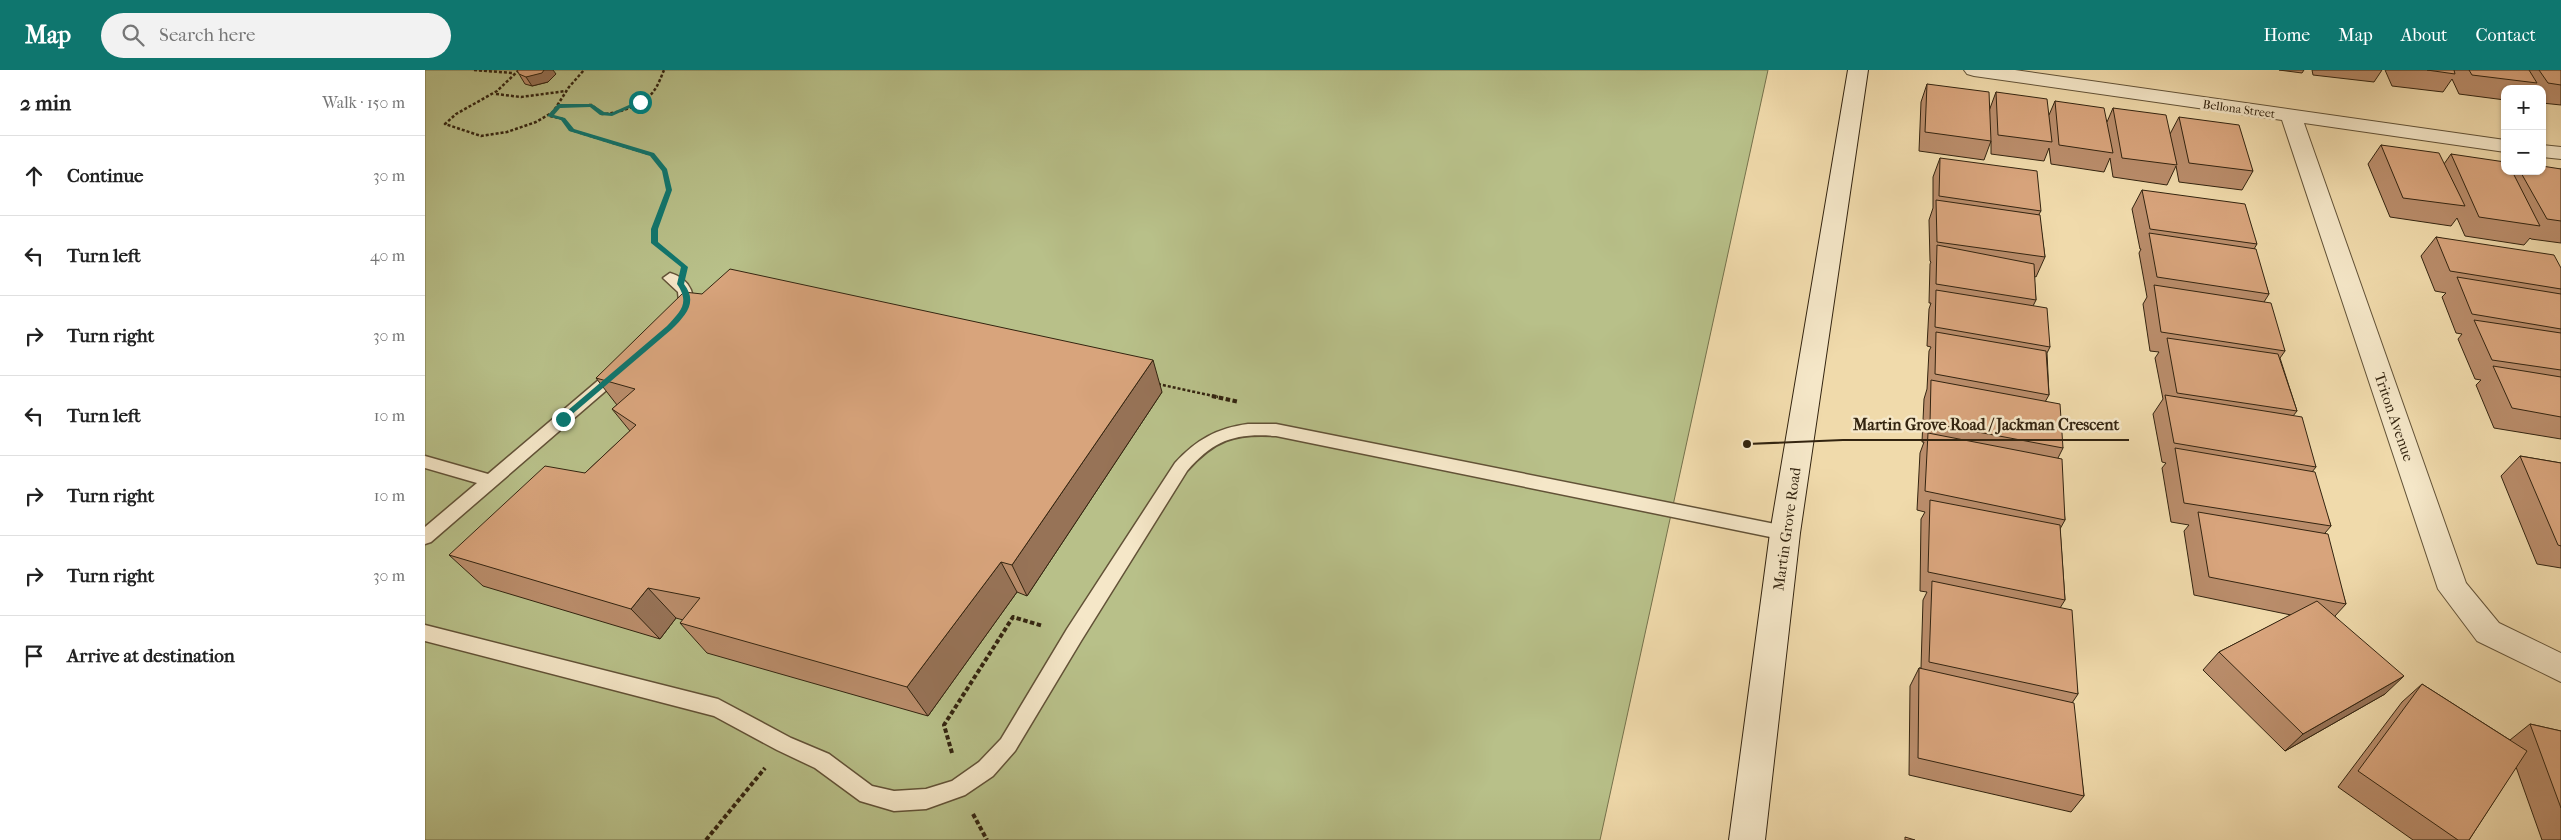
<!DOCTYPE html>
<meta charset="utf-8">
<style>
body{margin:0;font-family:"IM FELL French Canon",serif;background:#f2f2f2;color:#222}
.controls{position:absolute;right:15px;top:15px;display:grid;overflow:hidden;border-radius:10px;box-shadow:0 1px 4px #0004}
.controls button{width:45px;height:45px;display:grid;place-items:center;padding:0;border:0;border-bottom:1px solid #e0e0e0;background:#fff;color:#222;font:25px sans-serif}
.stop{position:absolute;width:15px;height:15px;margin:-11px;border:4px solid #0f766e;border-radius:50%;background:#fff}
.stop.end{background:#0f766e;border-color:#fff;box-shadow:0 1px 5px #0008}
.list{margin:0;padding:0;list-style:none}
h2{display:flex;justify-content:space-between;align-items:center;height:65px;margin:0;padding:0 20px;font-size:21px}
h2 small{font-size:16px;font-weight:400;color:#767676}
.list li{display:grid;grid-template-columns:32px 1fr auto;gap:15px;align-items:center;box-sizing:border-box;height:80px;padding:0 20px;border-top:1px solid #e0e0e0}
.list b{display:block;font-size:19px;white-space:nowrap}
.list em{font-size:16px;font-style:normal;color:#767676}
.icon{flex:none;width:28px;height:28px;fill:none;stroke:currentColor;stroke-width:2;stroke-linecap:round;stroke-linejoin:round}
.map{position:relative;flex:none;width:2136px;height:770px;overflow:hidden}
header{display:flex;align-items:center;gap:30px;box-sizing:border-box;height:70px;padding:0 25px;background:#0f766e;color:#fff}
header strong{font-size:24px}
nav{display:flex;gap:28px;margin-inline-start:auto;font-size:18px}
.search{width:350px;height:45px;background:#f2f2f2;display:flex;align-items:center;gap:12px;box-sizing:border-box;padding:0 18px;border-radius:28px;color:#767676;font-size:19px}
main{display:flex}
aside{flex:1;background:#fff}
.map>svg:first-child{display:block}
</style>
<header>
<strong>Map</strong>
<div class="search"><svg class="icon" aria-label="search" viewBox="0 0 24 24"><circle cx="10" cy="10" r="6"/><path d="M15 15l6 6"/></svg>Search here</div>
<nav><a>Home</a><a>Map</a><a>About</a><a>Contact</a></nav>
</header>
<main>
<aside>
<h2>2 min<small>Walk · 150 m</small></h2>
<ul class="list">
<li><svg class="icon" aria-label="ahead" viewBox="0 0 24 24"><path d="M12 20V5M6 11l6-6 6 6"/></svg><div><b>Continue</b></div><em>30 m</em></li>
<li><svg class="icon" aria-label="left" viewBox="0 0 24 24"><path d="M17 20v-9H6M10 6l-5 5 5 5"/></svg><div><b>Turn left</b></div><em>40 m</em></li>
<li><svg class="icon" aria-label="right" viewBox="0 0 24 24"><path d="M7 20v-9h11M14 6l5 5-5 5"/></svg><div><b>Turn right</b></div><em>30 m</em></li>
<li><svg class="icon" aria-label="left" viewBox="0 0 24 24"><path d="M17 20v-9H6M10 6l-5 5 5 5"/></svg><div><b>Turn left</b></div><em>10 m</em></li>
<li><svg class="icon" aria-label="right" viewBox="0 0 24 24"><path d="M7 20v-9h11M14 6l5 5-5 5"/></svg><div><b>Turn right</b></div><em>10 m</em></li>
<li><svg class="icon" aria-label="right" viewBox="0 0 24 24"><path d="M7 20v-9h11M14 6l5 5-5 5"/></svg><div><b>Turn right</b></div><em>30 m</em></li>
<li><svg class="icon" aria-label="arrive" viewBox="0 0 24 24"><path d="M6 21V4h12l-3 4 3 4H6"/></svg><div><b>Arrive at destination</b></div></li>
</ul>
</aside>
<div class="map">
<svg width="2136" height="770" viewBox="0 0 2136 770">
<rect width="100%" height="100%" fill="#f0daab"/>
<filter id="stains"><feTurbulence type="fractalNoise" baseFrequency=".004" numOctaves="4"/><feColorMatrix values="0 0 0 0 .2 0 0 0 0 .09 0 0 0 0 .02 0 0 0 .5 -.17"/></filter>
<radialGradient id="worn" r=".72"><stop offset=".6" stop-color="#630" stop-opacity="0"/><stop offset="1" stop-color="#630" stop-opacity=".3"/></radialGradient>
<path fill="#b8c089" stroke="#76724c" d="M0,0H1343L1175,770H0Z"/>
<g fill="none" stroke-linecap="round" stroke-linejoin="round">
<g stroke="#625237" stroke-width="3">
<g id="lane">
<path d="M245,203C266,209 274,228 263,246L258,248L251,243L254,231L253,222L238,208Z"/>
<path d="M194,296L199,297L202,301L199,305L6,472L0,474V457L52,413L0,398V386L63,404L189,297Z"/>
<path d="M823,354H851L1360,456L1366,458L1369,463L1366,468L1360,470L851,366C810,363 789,370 762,401L656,571L590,681L568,706L540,725L501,739L469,741L435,731L390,698L352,680L289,646L0,571V555L293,629L366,668L404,684L447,716L469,721L501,719L527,711L554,692L576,669L642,559L750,393C771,370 792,358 823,354Z"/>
</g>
</g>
<g stroke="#625237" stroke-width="2">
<g id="street">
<path d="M1539,0H1590L2080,70V82L1879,53L2041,513L2074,553L2136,583V612L2052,571L2013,519L1857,50L1549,6L1542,4Z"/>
<path d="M2117,75L2136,77V89L2117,87Z"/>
</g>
</g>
<g stroke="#332410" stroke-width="2">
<path id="secondary" d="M1423,0H1443L1375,463L1340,770H1304L1345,463Z"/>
</g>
<g stroke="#332410" stroke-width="2.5" stroke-dasharray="3 2" stroke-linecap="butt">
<path d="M49,0L87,3"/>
<path d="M94,0L72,21L31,44L20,54L56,66L82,62L111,52L128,42L144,17L159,0"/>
<path d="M71,24L96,27L141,21"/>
<path d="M134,36L167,35L177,44C192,44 219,35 228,22C233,16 236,7 239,0"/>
<path d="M125,46L138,49L146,60L227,85L240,101L244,120L229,159V173L244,184"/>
<path d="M733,314L793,327"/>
</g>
<g stroke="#332410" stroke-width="4" stroke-dasharray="4.5 2.5" stroke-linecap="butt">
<path d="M787,326L814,332"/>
<path d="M527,683L519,655L588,547L618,556"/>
<path d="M548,744L562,770"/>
<path d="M281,770L340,698"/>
</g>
<use href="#lane" fill="#f5e7c8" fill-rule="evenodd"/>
<use href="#street" fill="#f5e7c8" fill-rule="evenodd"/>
<use href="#secondary" fill="#f5e7c8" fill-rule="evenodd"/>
</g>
<g fill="#ba8d6b" stroke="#332410">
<path d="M1854,0H1879L1877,3Z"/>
<path d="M1887,0H1957L1949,12L1888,5Z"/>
<path d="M1960,0H2136V35L2117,33V19H2080V30L2034,24L2027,9L2018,22L1967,16Z"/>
<path d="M94,4H131L123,12L107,16L100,14Z"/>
<path d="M1502,14L1564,41L1571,22L1624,45L1630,31L1682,52L1688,38L1745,64L1754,47L1828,101L1817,120L1754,112L1751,96L1742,115L1688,107L1685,88L1679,102L1626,94L1624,78L1619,91L1566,84V71L1559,90L1494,81L1496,32Z"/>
<path d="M1956,75L2019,94L2026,84L2080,101H2117L2136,99V173L2106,169L2105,168L2099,175L2040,166L2032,148L2026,156L1965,147L1943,94Z"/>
<path d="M1515,88L1616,141L1614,144L1620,187L1611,207L1609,206L1611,230L1608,236L1625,277L1622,283L1624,325L1620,332L1638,378L1633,388L1640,450L1635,459L1640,530L1635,538L1653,624L1647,633L1659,726L1646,742L1484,705L1485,616L1494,598H1496L1498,530L1502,522L1495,521L1496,449L1500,442L1492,440L1495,383L1499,372H1497L1499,329L1502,319L1504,281L1506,277L1502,276L1504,239L1506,233H1504L1505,194L1506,192L1505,191L1504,150L1508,138V107Z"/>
<path d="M1717,120L1832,174L1829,179L1844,224L1839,232L1860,281L1855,288L1872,341L1868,346L1891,397L1887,402L1906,456L1900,463L1921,534L1910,546L1960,624L1860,681L1778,600L1794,582L1866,545L1769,525L1759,461L1764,455L1746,452L1737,398L1741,393L1737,392L1728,344L1738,329L1730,288L1734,282L1725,281L1718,234L1722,227L1714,183L1716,179H1715L1707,139Z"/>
<path d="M2011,167L2136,198V369L2069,358L2051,315L2056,310L2050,309L2033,269L2037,264L2031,263L2017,227L2021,223L2010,221L1996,186Z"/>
<path d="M171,308L737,322L602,526L592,522L503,646L282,583L255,553L258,550L251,548L235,569L58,516L24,485L160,403L205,361L187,339L192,335Z"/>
<path d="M2095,386L2136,393V498L2112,494L2076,406Z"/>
<path d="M1997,614L2085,670L2105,654L2136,661V770H2117L2091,697L2044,770H1988L1913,717L1977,632Z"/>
</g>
<g fill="#977357" stroke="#332410">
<path d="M119,0H128L131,4L123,12L107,16L101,7Z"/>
<path d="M728,290L737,322L602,526L587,495Z"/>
<path d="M576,492L592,522L503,646L482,617Z"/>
<path d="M223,518L251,548L235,569L206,539Z"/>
<path d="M1979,606L1960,624L1860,681L1878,664Z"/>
</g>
<g fill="#d8a47c" stroke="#332410">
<path d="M92,0H119L117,3L101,7L94,4Z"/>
<path d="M2002,0H2029L2030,4Z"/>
<path d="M2044,0H2104L2112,13L2047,5Z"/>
<path d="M2114,0H2136V15L2123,13Z"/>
<path d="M1502,14L1564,22L1566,71L1500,62Z"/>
<path d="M1571,22L1622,29L1627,72L1573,65Z"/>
<path d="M1630,31L1679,38L1688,83L1634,75Z"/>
<path d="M1688,38L1741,45L1752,95L1697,88Z"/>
<path d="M1754,47L1814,55L1828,101L1764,93Z"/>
<path d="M1956,75L2014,83L2040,136L1978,128Z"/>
<path d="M2026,84L2080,92V101H2087L2115,156L2054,147Z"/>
<path d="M1515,88L1612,101L1616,141L1514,126Z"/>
<path d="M2117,96L2136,99V151L2122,149L2095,101H2117Z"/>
<path d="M1717,120L1820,134L1832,174L1725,159Z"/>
<path d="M1511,130L1615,145L1620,187L1512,172Z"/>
<path d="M1724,163L1831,179L1844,224L1732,207Z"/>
<path d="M2011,167L2129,185L2136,198V219L2025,201Z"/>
<path d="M1512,175L1609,194L1611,230L1511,214Z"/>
<path d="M305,199L728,290L587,495L576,492L482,617L255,553L275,528L223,518L206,539L24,485L120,396L160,403L211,355L187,339L210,319L171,308L259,222L277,224Z"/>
<path d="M2032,207L2136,224V259L2047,244Z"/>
<path d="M1729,215L1846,233L1860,281L1736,262Z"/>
<path d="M1511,220L1622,238L1625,277L1510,257Z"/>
<path d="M2049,250L2136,263V300L2067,290Z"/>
<path d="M1511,262L1621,281L1624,325L1510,304Z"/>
<path d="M1742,268L1853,284L1872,341L1752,323Z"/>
<path d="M2068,296L2136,307V347L2087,338Z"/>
<path d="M1506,310L1635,334L1638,378L1505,353Z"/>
<path d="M1740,325L1877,347L1891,397L1749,373Z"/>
<path d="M1503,363L1637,389L1640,450L1500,421Z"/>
<path d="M1750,378L1890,402L1906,456L1759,433Z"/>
<path d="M2095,386L2136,393V476L2133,475Z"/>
<path d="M1505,430L1635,455L1640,530L1503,502Z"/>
<path d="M1773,442L1903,464L1921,534L1784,507Z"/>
<path d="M1507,511L1647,540L1653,624L1504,592Z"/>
<path d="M1892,531L1979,606L1878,664L1794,582Z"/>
<path d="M1494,598L1649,633L1659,726L1493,688Z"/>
<path d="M1997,614L2102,681L2044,770H2033L1933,701Z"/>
<path d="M2105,654L2136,661V738Z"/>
<path d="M1480,767L1490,770H1480Z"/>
</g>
<path fill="#0f766e" d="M213,31L218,32L187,46L175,45L165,37L135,38L129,45L140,48L149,59L229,83L242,99L247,120L233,159V172L263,197L259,214C273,232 261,245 247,259L138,352L134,349L135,347L242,256C256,241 265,233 252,214L256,197L226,173V159L241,120L237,101L225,86L144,61L136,50L122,46L133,34H167L179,42L186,43Z"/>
<g text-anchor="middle" stroke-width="5" stroke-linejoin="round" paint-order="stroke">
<g font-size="12" fill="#332410" stroke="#f5e7c8">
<text transform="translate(1814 39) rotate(8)" y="4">Bellona Street</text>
</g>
<g font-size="15" fill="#332410" stroke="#f5e7c8">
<text transform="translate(1969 347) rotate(71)" y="5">Triton Avenue</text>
<text transform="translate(1362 459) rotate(-82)" y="5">Martin Grove Road</text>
</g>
</g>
<path fill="none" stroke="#332410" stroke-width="2" d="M1322 374L1418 370H1704"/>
<circle fill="#332410" stroke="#f5e7c8" stroke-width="2" cx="1322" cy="374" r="5"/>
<g font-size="16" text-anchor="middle" font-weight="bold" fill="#332410" stroke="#f5e7c8" stroke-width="5" stroke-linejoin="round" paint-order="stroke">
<text x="1561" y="360">Martin Grove Road / Jackman Crescent</text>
</g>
<rect width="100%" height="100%" filter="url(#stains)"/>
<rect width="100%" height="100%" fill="url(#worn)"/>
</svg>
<div class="controls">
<button>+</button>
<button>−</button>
</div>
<div class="stop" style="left:215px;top:32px"></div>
<div class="stop end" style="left:138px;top:349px"></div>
</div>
</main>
